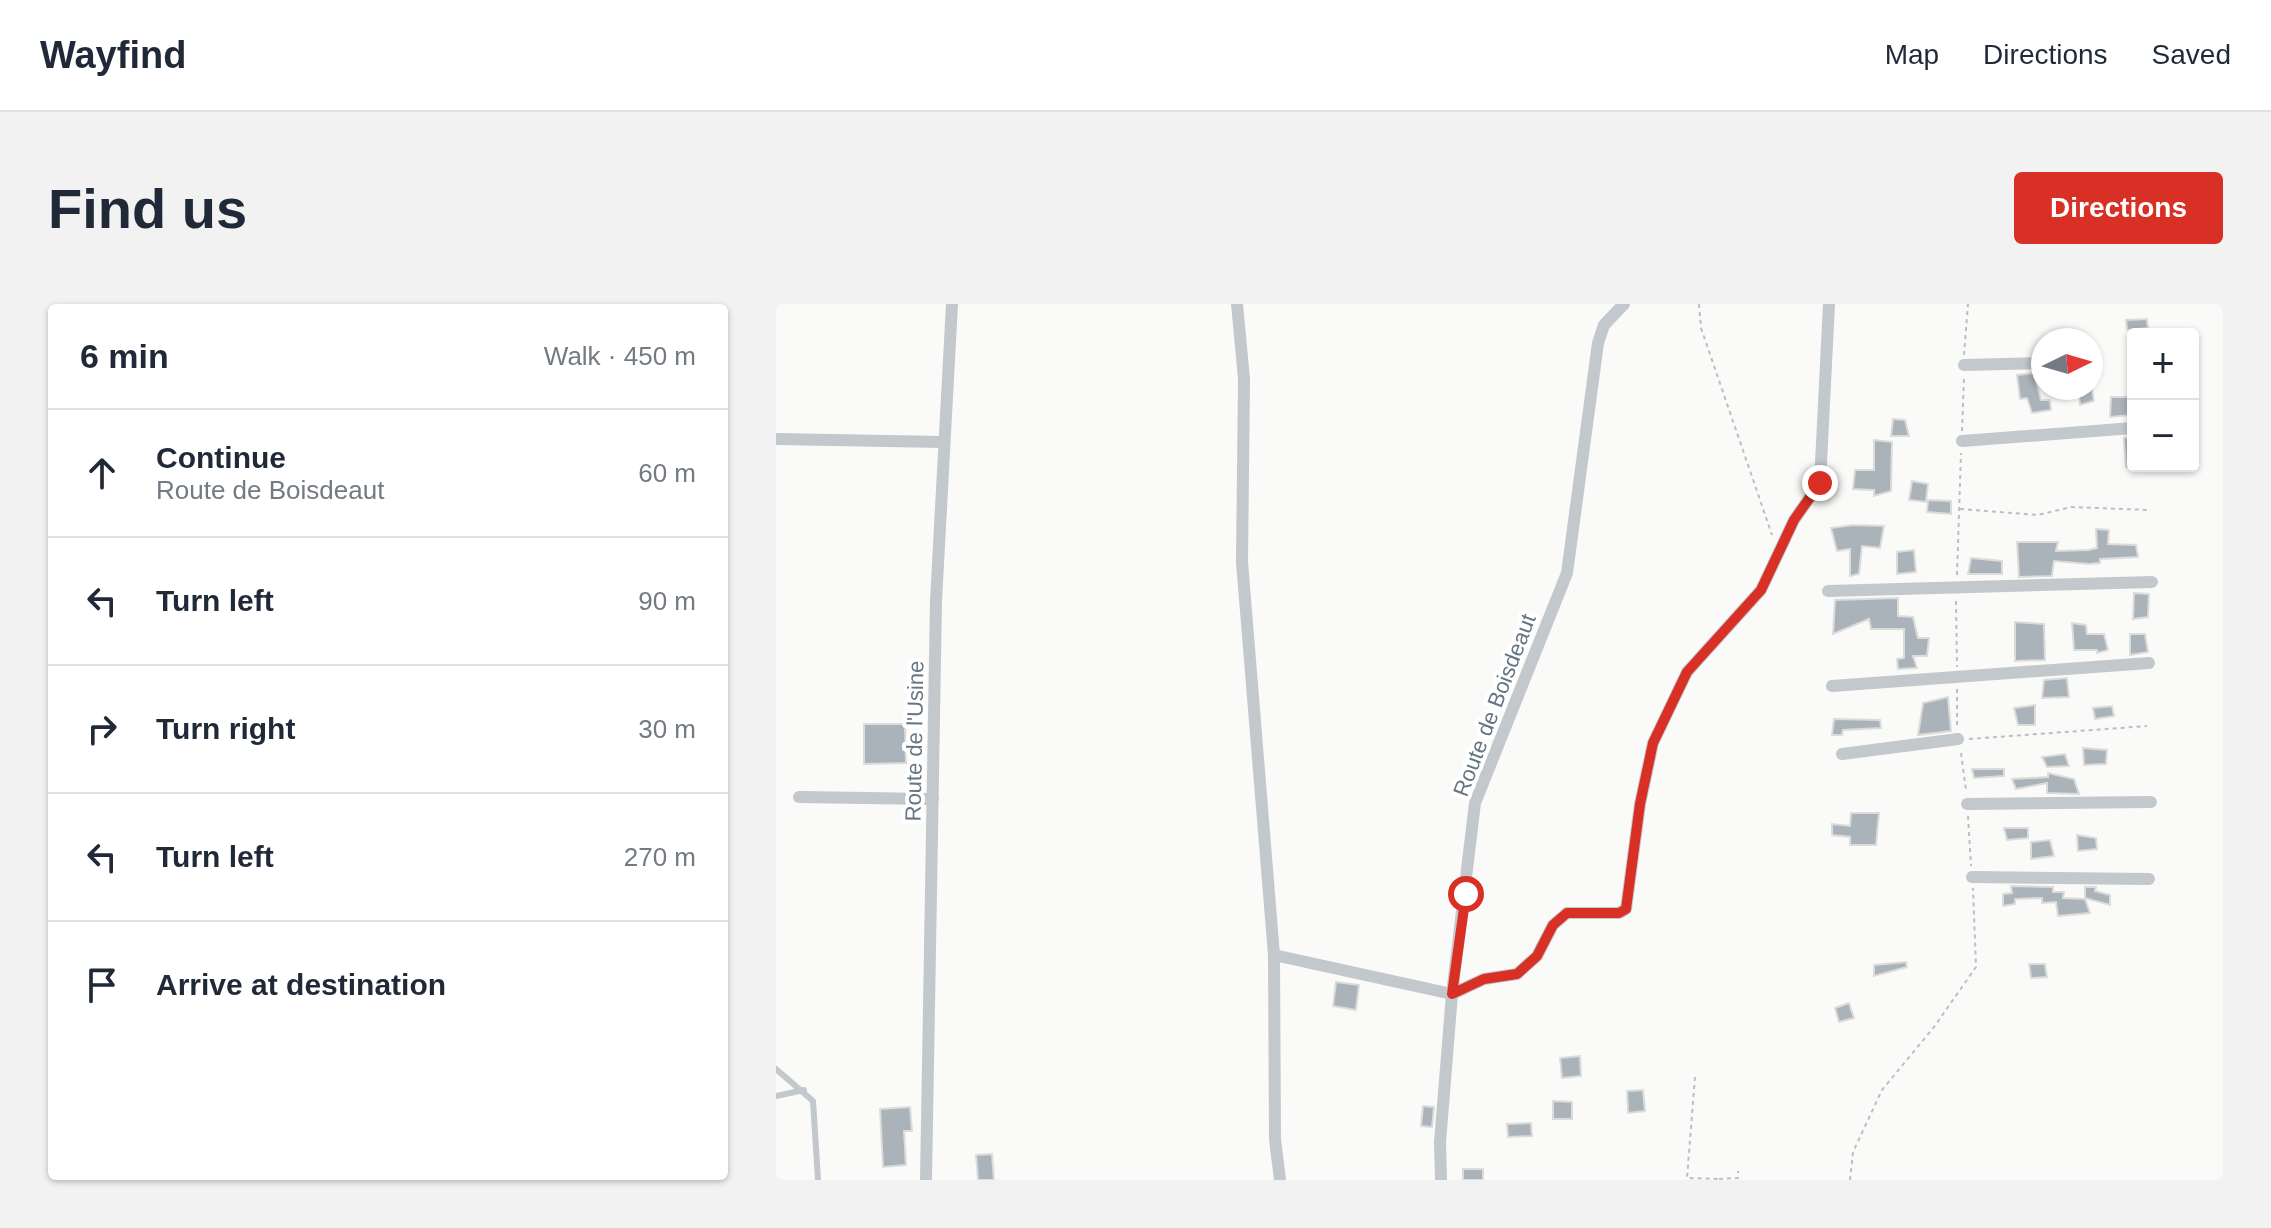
<!DOCTYPE html>
<meta charset="utf-8">
<style>
body{margin:0;font-family:Helvetica,sans-serif;background:#f2f2f3;color:#1f2937}
.controls{position:absolute;right:24px;top:24px;display:grid;overflow:hidden;border-radius:8px;box-shadow:0 2px 6px #0004}
.controls button{width:72px;height:72px;display:grid;place-items:center;padding:0;border:0;border-bottom:2px solid #e0e1e3;background:#fff;color:#1f2937;font:40px sans-serif}
.compass{position:absolute;left:1255px;top:24px;width:72px;height:72px;border-radius:50%;background:#fff;box-shadow:0 2px 6px #0004;rotate:85deg}
.stop{position:absolute;width:24px;height:24px;margin:-18px;border:6px solid #d93025;border-radius:50%;background:#fff}
.stop.end{background:#d93025;border-color:#fff;box-shadow:0 2px 8px #0008}
.list{margin:0;padding:0;list-style:none}
h2{display:flex;justify-content:space-between;align-items:center;height:104px;margin:0;padding:0 32px;font-size:34px}
h2 small{font-size:26px;font-weight:400;color:#747a83}
.list li{display:grid;grid-template-columns:52px 1fr auto;gap:24px;align-items:center;box-sizing:border-box;height:128px;padding:0 32px;border-top:2px solid #e0e1e3}
.list b{display:block;font-size:30px;white-space:nowrap}
.list p{margin:0;font-size:26px;white-space:nowrap;color:#747a83}
.list em{font-size:26px;font-style:normal;color:#747a83}
.icon{flex:none;width:44px;height:44px;fill:none;stroke:currentColor;stroke-width:2;stroke-linecap:round;stroke-linejoin:round}
.map{position:relative;flex:none;width:1447px;height:876px;overflow:hidden;border-radius:8px}
header{display:flex;align-items:center;gap:48px;box-sizing:border-box;height:112px;padding:0 40px;background:#fff;border-bottom:2px solid #e0e1e3}
header strong{font-size:38px}
nav{display:flex;gap:44px;margin-inline-start:auto;font-size:28px}
.intro{display:flex;align-items:center;justify-content:space-between;box-sizing:border-box;height:192px;padding:0 48px}
h1{margin:0;font-size:56px}
.button{padding:20px 36px;border-radius:8px;background:#d93025;color:#fff;font-size:28px;font-weight:700}
main{display:flex;gap:48px;padding:0 48px}
aside{flex:1;background:#fff;border-radius:8px;box-shadow:0 2px 6px #0004}
.map>svg:first-child{display:block}
</style>
<header>
<strong>Wayfind</strong>
<nav><a>Map</a><a>Directions</a><a>Saved</a></nav>
</header>
<div class="intro"><h1>Find us</h1><a class="button">Directions</a></div>
<main>
<aside>
<h2>6 min<small>Walk · 450 m</small></h2>
<ul class="list">
<li><svg class="icon" aria-label="ahead" viewBox="0 0 24 24"><path d="M12 20V5M6 11l6-6 6 6"/></svg><div><b>Continue</b><p>Route de Boisdeaut</p></div><em>60 m</em></li>
<li><svg class="icon" aria-label="left" viewBox="0 0 24 24"><path d="M17 20v-9H6M10 6l-5 5 5 5"/></svg><div><b>Turn left</b></div><em>90 m</em></li>
<li><svg class="icon" aria-label="right" viewBox="0 0 24 24"><path d="M7 20v-9h11M14 6l5 5-5 5"/></svg><div><b>Turn right</b></div><em>30 m</em></li>
<li><svg class="icon" aria-label="left" viewBox="0 0 24 24"><path d="M17 20v-9H6M10 6l-5 5 5 5"/></svg><div><b>Turn left</b></div><em>270 m</em></li>
<li><svg class="icon" aria-label="arrive" viewBox="0 0 24 24"><path d="M6 21V4h12l-3 4 3 4H6"/></svg><div><b>Arrive at destination</b></div></li>
</ul>
</aside>
<div class="map">
<svg width="1447" height="876" viewBox="0 0 1447 876">
<rect width="100%" height="100%" fill="#fafaf8"/>
<g fill="#aab3b9" stroke="#dcdcda" stroke-width="2">
<path d="M1371,15L1372,24L1351,26L1350,16Z"/>
<path d="M1258,69L1265,96H1274L1275,106L1256,109L1251,94L1244,95L1241,71Z"/>
<path d="M1302,84H1316L1318,97L1304,101Z"/>
<path d="M1335,93H1352L1355,111L1334,113Z"/>
<path d="M1117,115L1129,116L1133,132H1115Z"/>
<path d="M1357,133V163H1350L1348,134Z"/>
<path d="M1098,136L1116,138L1115,187L1098,192V186L1077,185L1079,166H1098Z"/>
<path d="M1136,177L1152,180L1150,198L1133,196Z"/>
<path d="M1152,196L1175,197V210L1151,208Z"/>
<path d="M1077,221L1108,222L1104,244L1086,242L1083,270L1074,272V245L1061,247L1055,224Z"/>
<path d="M1320,225L1333,226L1332,240L1360,241L1362,253L1324,255V259L1313,260L1278,257L1276,272L1243,273L1241,238H1282L1280,247L1313,246L1321,244Z"/>
<path d="M1138,246L1140,268L1121,270V248Z"/>
<path d="M1195,254L1226,257V270H1192Z"/>
<path d="M1358,289L1373,290L1372,313L1357,315Z"/>
<path d="M1122,294V312L1137,313L1142,334H1153L1151,352H1137L1141,364L1122,365L1121,355L1128,354V325H1095L1093,315L1057,330L1059,296Z"/>
<path d="M1239,318L1268,320L1269,356L1239,357Z"/>
<path d="M1296,319L1310,321L1311,330H1328L1332,346L1321,349V346H1298Z"/>
<path d="M1354,330H1369L1372,348L1354,351Z"/>
<path d="M1291,374L1293,393L1266,394L1268,376Z"/>
<path d="M1172,393L1175,427L1142,431L1147,399Z"/>
<path d="M1259,401V421H1242L1238,404Z"/>
<path d="M1336,402L1338,412L1319,415L1317,404Z"/>
<path d="M1058,415L1104,416L1105,424L1067,426L1066,431H1056Z"/>
<path d="M88,420H129L130,459L88,460Z"/>
<path d="M1307,444L1331,446L1330,460L1308,461Z"/>
<path d="M1289,450L1293,462L1271,463L1266,453Z"/>
<path d="M1196,465H1228V472L1198,474Z"/>
<path d="M1272,469L1298,475L1303,490L1271,489V479L1240,485L1236,475L1272,473Z"/>
<path d="M1075,509H1103L1100,541H1074V533L1056,531V520L1074,522Z"/>
<path d="M1228,524H1252V534L1231,536Z"/>
<path d="M1301,531L1320,534L1321,545L1302,547Z"/>
<path d="M1274,536L1278,552L1255,555V538Z"/>
<path d="M1235,582L1277,583V588H1288L1287,594L1309,595L1314,609L1282,612L1280,598L1266,599V594L1239,595V600L1227,602V590L1236,589Z"/>
<path d="M1309,583H1320L1319,587L1334,591V601L1309,594Z"/>
<path d="M1130,658L1131,663L1098,672V661Z"/>
<path d="M1253,660H1269L1271,673L1255,674Z"/>
<path d="M560,678L583,681L580,706L557,702Z"/>
<path d="M1073,699L1078,714L1063,718L1059,704Z"/>
<path d="M804,752L805,772L786,774L784,754Z"/>
<path d="M867,786L869,807L852,809L851,787Z"/>
<path d="M777,797L796,798V815H777Z"/>
<path d="M647,802L658,803L656,823L645,822Z"/>
<path d="M134,803L136,827H128L130,861L107,863L104,805Z"/>
<path d="M755,819L756,832L732,833L731,820Z"/>
<path d="M216,850L218,876H202L200,851Z"/>
<rect x="687" y="865" width="20" height="11"/>
</g>
<g fill="none" stroke-linecap="round" stroke-linejoin="round">
<g stroke="#bbbfc2" stroke-width="2" stroke-dasharray="4 4" stroke-linecap="butt">
<path d="M923,0L925,24L996,231"/>
<path d="M1188,51L1192,0"/>
<path d="M1186,127L1188,73"/>
<path d="M1184,205L1262,211L1295,203L1373,206"/>
<path d="M1181,271L1185,149"/>
<path d="M1180,297L1181,363"/>
<path d="M1181,385V423"/>
<path d="M1193,435L1371,422"/>
<path d="M1185,449L1190,486"/>
<path d="M1192,512L1195,562"/>
<path d="M919,773L911,874L943,875"/>
<path d="M943,875L962,874V867"/>
<path d="M1074,876L1077,848L1106,786L1158,723L1200,663L1197,584"/>
</g>
<g stroke="#c3c8cc" stroke-width="6">
<path d="M0,765L37,797L42,876"/>
<path d="M0,792L28,786"/>
</g>
<g stroke="#c3c8cc" stroke-width="12">
<path d="M461,0L468,75L466,258L498,651L499,835L504,876"/>
<path d="M1315,58H1318"/>
<path d="M1188,61L1267,59"/>
<path d="M0,135L167,138"/>
<path d="M1186,137L1357,124"/>
<path d="M1052,287L1376,278"/>
<path d="M1056,382L1373,359"/>
<path d="M1066,450L1182,435"/>
<path d="M23,493L157,495"/>
<path d="M1191,500L1375,498"/>
<path d="M1196,573L1373,575"/>
<path d="M498,651L676,690L708,675L741,670L761,652L777,621L791,609H843L850,605L864,500L877,439L911,368L985,286L1018,216L1044,179L1053,0"/>
<path d="M150,876L160,297L176,0"/>
<path d="M665,876L664,838L676,690L699,499L791,269L822,39L828,21L848,0"/>
</g>
</g>
<g fill="none" stroke-linecap="round" stroke-linejoin="round">
<path stroke="#d93025" stroke-width="10" d="M690,590L676,690L708,675L741,670L761,652L777,621L791,609H843L850,605L864,500L877,439L911,368L985,286L1018,216L1044,179"/>
</g>
<g text-anchor="middle" stroke-width="8" stroke-linejoin="round" paint-order="stroke">
<g font-size="22" fill="#657683" stroke="#fff">
<text transform="translate(718 401) rotate(-69)" y="8">Route de Boisdeaut</text>
<text transform="translate(138 437) rotate(-89)" y="8">Route de l'Usine</text>
</g>
</g>
</svg>
<div class="controls">
<button>+</button>
<button>−</button>
</div>
<svg class="compass" viewBox="-18 -18 36 36"><path d="M0-13l5 13h-10z" fill="#e53935"/><path d="M0 13l5-13h-10z" fill="#747a83"/></svg>
<div class="stop" style="left:690px;top:590px"></div>
<div class="stop end" style="left:1044px;top:179px"></div>
</div>
</main>
